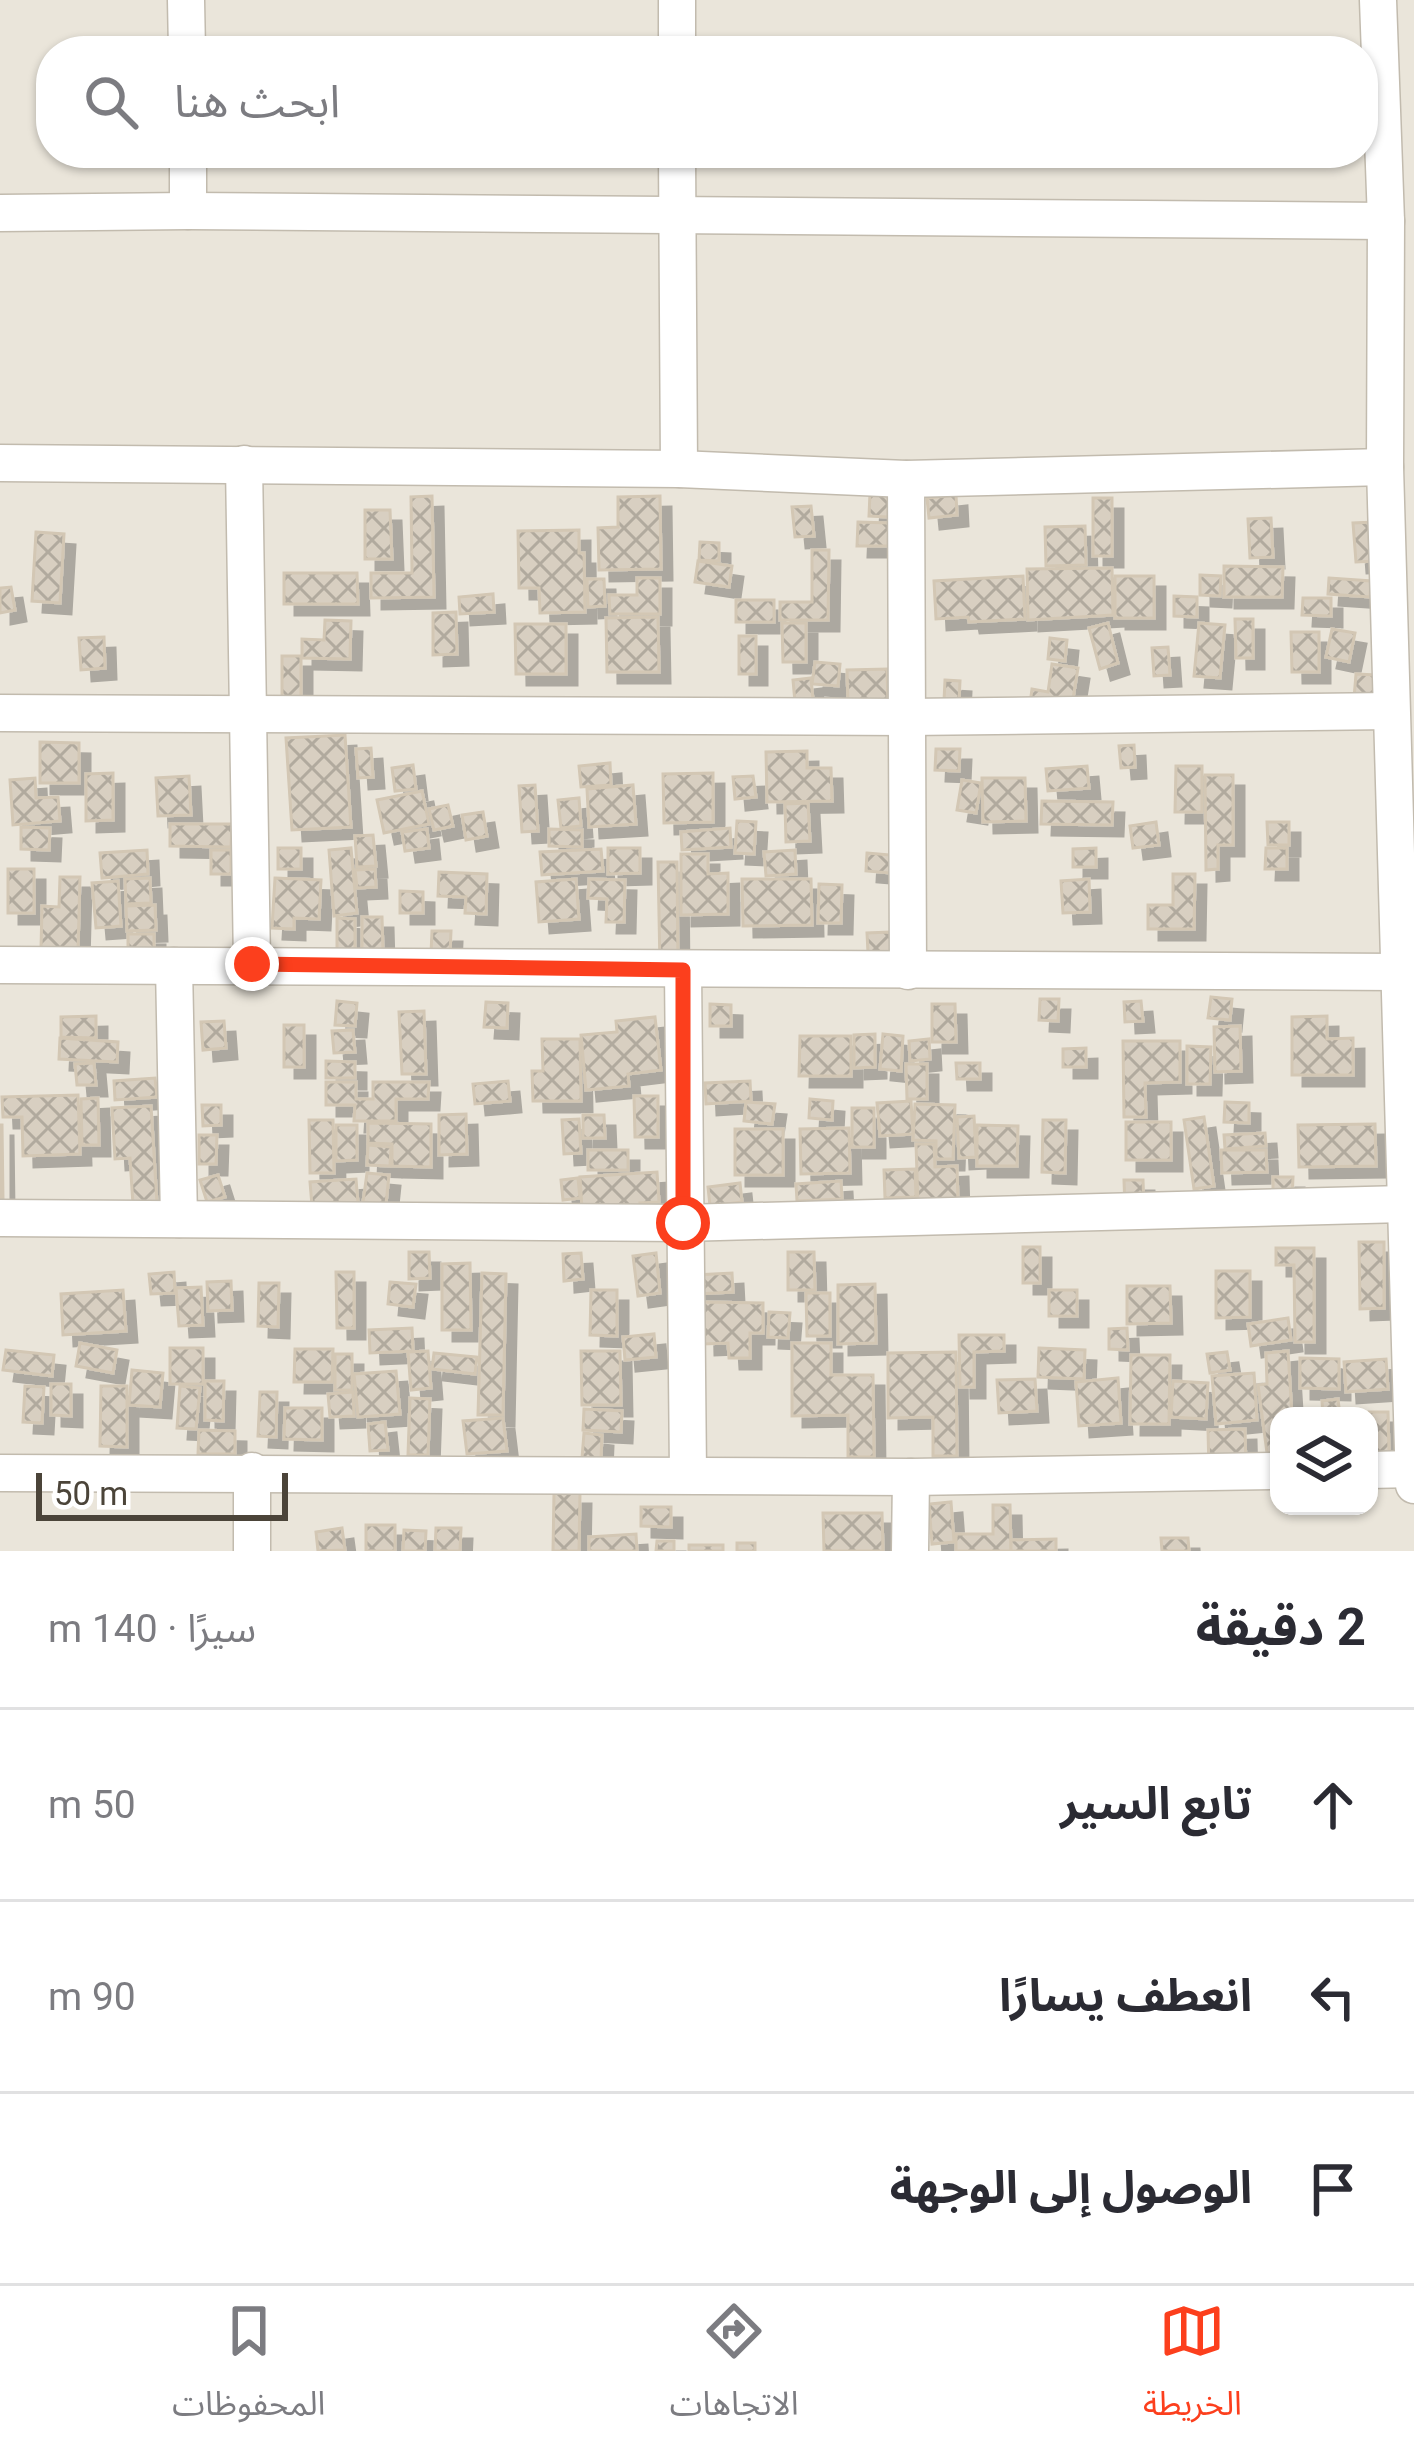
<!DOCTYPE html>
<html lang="ar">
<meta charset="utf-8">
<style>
body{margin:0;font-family:Roboto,"Noto Sans Arabic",sans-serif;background:#f2f2f3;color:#2b2b33;direction:rtl}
.controls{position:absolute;right:36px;bottom:36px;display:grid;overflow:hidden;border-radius:24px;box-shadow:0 3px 9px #0004}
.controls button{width:108px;height:108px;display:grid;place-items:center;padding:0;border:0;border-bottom:3px solid #e1e1e2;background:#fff;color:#2b2b33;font:60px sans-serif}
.scale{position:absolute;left:36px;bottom:30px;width:252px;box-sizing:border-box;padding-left:12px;border:6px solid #4b4439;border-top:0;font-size:33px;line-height:42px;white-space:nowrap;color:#4b4439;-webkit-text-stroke:9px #fff;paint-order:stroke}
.stop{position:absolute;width:36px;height:36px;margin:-27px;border:9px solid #fc3f1d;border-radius:50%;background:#fff}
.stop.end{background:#fc3f1d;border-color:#fff;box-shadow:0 3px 12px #0008}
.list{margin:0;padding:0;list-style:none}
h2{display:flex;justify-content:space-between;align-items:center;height:156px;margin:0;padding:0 48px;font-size:51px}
h2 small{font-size:39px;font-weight:400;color:#7c7c81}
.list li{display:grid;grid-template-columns:78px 1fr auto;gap:36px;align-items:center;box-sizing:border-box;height:192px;padding:0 48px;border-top:3px solid #e1e1e2}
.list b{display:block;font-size:45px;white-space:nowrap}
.list em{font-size:39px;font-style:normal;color:#7c7c81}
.icon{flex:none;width:66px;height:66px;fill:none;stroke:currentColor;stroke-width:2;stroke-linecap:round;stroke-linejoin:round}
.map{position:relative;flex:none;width:1414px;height:1551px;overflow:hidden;direction:ltr}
.search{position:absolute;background:#fff;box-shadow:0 3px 9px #0004;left:36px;right:36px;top:36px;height:132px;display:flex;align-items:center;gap:30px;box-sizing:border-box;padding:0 42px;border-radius:48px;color:#7c7c81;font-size:45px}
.sheet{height:732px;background:#fff}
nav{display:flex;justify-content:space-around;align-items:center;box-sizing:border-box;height:168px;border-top:3px solid #e1e1e2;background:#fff;font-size:33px;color:#7c7c81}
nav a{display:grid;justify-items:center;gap:6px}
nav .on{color:#fc3f1d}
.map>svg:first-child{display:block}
</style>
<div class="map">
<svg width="1414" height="1551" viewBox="0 0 1414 1551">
<defs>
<pattern id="building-cross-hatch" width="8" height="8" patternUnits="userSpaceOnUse" patternTransform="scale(3)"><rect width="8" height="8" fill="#d8cfc1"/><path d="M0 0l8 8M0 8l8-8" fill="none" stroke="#b1aa9e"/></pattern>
<filter id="shadow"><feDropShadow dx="11" dy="11" stdDeviation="0" flood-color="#0004"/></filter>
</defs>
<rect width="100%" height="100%" fill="#f6f3ec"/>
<path fill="#eae5da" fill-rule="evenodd" d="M0,0H1414V1551H0ZM51,51H1363V153H51ZM1279,1416H1369V1506H1279Z"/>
<g fill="url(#building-cross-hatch)" stroke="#d3c7b4" stroke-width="3" filter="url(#shadow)">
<path d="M870,493L889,494L888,517L869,516Z"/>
<path d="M956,495L957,515L929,518L927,498Z"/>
<path d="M432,496L434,597L371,598V573H412L411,497Z"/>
<path d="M660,496L661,569L599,570L598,528L618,527V497Z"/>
<rect x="1093" y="498" width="19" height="58"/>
<path d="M811,506L814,536L795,537L792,507Z"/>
<path d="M365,510H390L392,559H365Z"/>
<path d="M1271,518L1273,557L1250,558L1248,519Z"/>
<path d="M858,522L889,523L888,546H857Z"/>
<path d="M1375,522L1377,561L1356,562L1353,523Z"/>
<path d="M1085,526L1086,565L1046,566L1045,527Z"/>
<path d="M579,530V553H584L585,612L540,613L539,588H519L518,531Z"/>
<path d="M36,532L64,534L60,603L32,601Z"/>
<path d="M700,542L719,543V561L699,560Z"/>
<path d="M812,550H829L828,620H780V602H812Z"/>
<path d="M698,561L732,566L729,587L695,582Z"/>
<path d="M1224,566L1283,567L1282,597H1224Z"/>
<path d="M1112,568L1113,615L1028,620L1027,569Z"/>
<path d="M284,573H357L358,604H284Z"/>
<path d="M1200,575L1221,576L1220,596L1200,595Z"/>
<path d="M1023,576L1025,619L969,622L968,617L936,619L934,581Z"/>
<rect x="1115" y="576" width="39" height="42"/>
<path d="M637,578H660V614H610L609,595H637Z"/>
<path d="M1329,578L1371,581L1370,597L1328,594Z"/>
<path d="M587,579H604L605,606L588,607Z"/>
<path d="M11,587L15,610L0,613V588Z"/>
<path d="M493,594L494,612L460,614L459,597Z"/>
<path d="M1174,596L1197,597V617L1174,616Z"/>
<path d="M1303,598H1331V616L1302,615Z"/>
<rect x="736" y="600" width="38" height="22"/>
<path d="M456,612L457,654L433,655V613Z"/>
<path d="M658,617L659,672H607L606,618Z"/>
<path d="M1235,619H1253V658H1236Z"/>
<path d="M325,620L351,621L350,659L302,658V639L324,640Z"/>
<path d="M782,623H806V662H783Z"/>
<path d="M1108,623L1118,663L1100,669L1089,628Z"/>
<path d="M1199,623L1225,625L1220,678L1194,676Z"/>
<path d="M515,624H566V674H516Z"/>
<path d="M1332,629L1355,633L1349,662L1326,657Z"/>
<path d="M1291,632H1319V672H1292Z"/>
<rect x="739" y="636" width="17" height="38"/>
<path d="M104,637L105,668L81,670L79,638Z"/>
<path d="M1050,638L1067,640L1065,661L1048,659Z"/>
<path d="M1168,647L1170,675L1154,676L1152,648Z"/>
<path d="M282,656H301V700L282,701Z"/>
<path d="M815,662L840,664L838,686L812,684Z"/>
<path d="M1052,664L1078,668L1070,717L1029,711L1032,689L1048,692Z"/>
<path d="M887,669L888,703L848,704L847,670Z"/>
<path d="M1356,674L1376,675L1374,699L1354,698Z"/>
<path d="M811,678L813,700L795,702L793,680Z"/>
<path d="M945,680L960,681L959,702L944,701Z"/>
<path d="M345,735L351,827L292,830L286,738Z"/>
<path d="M40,742L79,743V783H40Z"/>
<path d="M1134,745L1135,767L1121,768L1119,746Z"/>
<path d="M371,748L373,777L358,778L356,749Z"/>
<path d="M936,749H960L959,771L935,770Z"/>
<path d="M807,751V768H831L832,801L767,802L766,752Z"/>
<path d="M610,763L611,785L581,787L579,766Z"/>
<path d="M413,765L416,789L395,791L392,768Z"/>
<path d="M1087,766L1089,788L1048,791L1046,769Z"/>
<path d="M1176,766H1202V812H1175Z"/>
<path d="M113,773V820L86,821V774Z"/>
<path d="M713,773V822L664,823L663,774Z"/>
<path d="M1205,775H1233V845H1218V869L1206,870Z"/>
<path d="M189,776L191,815L158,816L156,778Z"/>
<path d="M753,776L756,797L735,799L733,777Z"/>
<path d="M35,778L36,798L58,797L60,821L13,825L10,780Z"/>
<path d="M982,778H1025L1026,821L983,822Z"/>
<path d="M962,780L981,783L976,813L957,810Z"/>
<path d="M535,785L538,831L522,832L519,786Z"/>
<path d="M633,785L636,824L589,827L587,789Z"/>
<path d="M422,791L429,824L384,833L377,800Z"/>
<path d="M579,798L581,826L561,828L558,800Z"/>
<path d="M1042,801L1113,802L1112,825L1041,824Z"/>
<path d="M808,803L810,841L786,842L785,804Z"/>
<path d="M448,805L453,826L434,830L429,809Z"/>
<path d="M483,812L487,836L466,840L462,815Z"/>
<path d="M737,821L756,822L754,854L735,853Z"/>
<path d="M1156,822L1159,845L1133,848L1130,826Z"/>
<path d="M1267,822H1289V845H1268Z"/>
<path d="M170,824H232L231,847L170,846Z"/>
<path d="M21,827L50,828L49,850L21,849Z"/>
<path d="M730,828L731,847L682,850L681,832Z"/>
<path d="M427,829L429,848L405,851L402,832Z"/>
<path d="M549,829L582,830V847L549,846Z"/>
<path d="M373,835L376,866L357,867L355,836Z"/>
<rect x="278" y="848" width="23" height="21"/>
<path d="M351,848L357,913L334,916L329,850Z"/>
<path d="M608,848H640V873L608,874Z"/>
<path d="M1096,848V867H1073V849Z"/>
<path d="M1266,848H1287V869H1265Z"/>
<path d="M601,849L603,871L542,875L540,852Z"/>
<path d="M147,850L148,874L102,878L100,853Z"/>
<rect x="211" y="850" width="20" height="24"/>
<path d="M795,850L796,874L766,876L764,852Z"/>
<path d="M867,853L891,855L890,873L866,871Z"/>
<path d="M681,854H708V874L728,873V914L681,915Z"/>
<path d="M658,862H677L678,967H660Z"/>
<rect x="8" y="869" width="26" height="44"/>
<path d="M375,869L376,887L357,888L355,870Z"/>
<path d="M439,872L487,874L486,914L465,913L466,897L438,896Z"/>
<path d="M1173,874H1195L1194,929H1148V905H1173Z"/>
<path d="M60,877H80L78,950L41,949L42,906L59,907Z"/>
<path d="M150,878L151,903L126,904L125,879Z"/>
<path d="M275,878L321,880L319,919L294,918V929L272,928Z"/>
<path d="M576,879L579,919L539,922L536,882Z"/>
<path d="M589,879L625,880L624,922H606L607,899L588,898Z"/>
<path d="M742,879H811L812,925L743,926Z"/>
<path d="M1089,879L1090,912L1063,913L1061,881Z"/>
<path d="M118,881L121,926L96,928L92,883Z"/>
<path d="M819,884L842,885L841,923H818Z"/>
<path d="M400,891L423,892V913H400Z"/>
<path d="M155,905L156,930L127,931L126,906Z"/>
<path d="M362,917H382L383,952H362Z"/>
<path d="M337,918L355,919V954L337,953Z"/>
<path d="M432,931H451L450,954L431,953Z"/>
<path d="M890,932L891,952L868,953L867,933Z"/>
<rect x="128" y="934" width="26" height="15"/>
<path d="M1211,997L1232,999L1230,1020L1208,1018Z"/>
<path d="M1040,999H1059L1058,1021L1039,1020Z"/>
<path d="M337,1001L357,1003L355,1026L335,1025Z"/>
<path d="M1141,1001L1143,1021L1125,1022L1124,1002Z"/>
<path d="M486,1002L508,1003L507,1028L484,1027Z"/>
<path d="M710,1004L731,1005V1026H710Z"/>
<path d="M932,1004H955L956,1042H932Z"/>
<path d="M424,1011L426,1074H402L399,1012Z"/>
<path d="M96,1016V1038L61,1037V1017Z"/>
<path d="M1327,1016V1039L1353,1038V1075H1292V1017Z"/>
<path d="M655,1017L661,1070L628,1074L629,1086L586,1090L581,1035L617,1032L616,1021Z"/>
<path d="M224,1021L226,1048L203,1050L201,1022Z"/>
<rect x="284" y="1025" width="20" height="42"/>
<path d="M1240,1026L1241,1071L1215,1072L1214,1027Z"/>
<path d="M353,1030L355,1052L334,1053L332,1031Z"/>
<path d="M875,1034V1067L854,1068V1035Z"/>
<path d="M883,1034L903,1036L901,1071L880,1069Z"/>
<path d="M800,1036H851V1076H799Z"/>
<path d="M60,1038L118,1042L117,1062L59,1059Z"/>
<path d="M542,1039H580L581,1101H533L532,1071H543Z"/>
<path d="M929,1039L930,1059L910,1061L909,1041Z"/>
<path d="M1123,1041H1180V1082L1145,1083L1146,1117H1124Z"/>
<path d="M1187,1046L1211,1047L1210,1084H1187Z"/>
<path d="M1086,1048V1067H1063V1049Z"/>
<path d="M326,1061L355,1062V1078H326Z"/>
<path d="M94,1063L96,1085H77L75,1064Z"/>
<path d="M956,1063H980V1079H957Z"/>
<path d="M906,1064H927V1099H907Z"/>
<path d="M155,1078L157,1097L115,1100L114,1081Z"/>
<path d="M508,1081L510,1101L475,1104L473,1084Z"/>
<path d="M750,1081L751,1101L706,1104L705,1083Z"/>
<path d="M326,1082H356V1099H373V1082H429L428,1099H396V1121H354L355,1105H326Z"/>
<path d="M78,1095L80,1154L23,1156L22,1117H3L2,1097Z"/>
<path d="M634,1096H658V1137H635Z"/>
<path d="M98,1098L99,1145H82L81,1099Z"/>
<path d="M810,1099L833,1101L832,1120L809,1118Z"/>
<path d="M911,1101L913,1134L880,1136L877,1103Z"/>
<path d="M746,1102L775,1104L772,1124L744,1121Z"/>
<path d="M1225,1102L1249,1103V1123L1224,1122Z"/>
<path d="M915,1104L955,1105L953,1159H936V1141L913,1140Z"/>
<path d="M202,1105H221V1125L203,1126Z"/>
<path d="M151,1106L157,1203L133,1205L130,1158L115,1159L112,1108Z"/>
<rect x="852" y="1108" width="22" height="39"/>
<path d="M466,1114L467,1154L439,1155V1115Z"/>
<path d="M583,1115H604L605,1138H583Z"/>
<path d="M974,1116L976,1157L959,1158L957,1117Z"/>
<path d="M1204,1117L1214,1186L1194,1189L1184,1120Z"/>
<path d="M579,1119L581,1153L564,1154L562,1120Z"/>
<path d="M309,1120H333L334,1173H310Z"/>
<path d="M1043,1120H1066L1065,1173L1042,1172Z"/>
<rect x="1126" y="1122" width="45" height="38"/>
<path d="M368,1123L431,1124V1167L392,1166V1144L368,1143Z"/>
<path d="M1375,1124L1376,1166L1299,1167L1298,1125Z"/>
<path d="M0,1125H2L3,1199H0Z"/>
<path d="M336,1125H357V1160L336,1161Z"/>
<path d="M977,1125L1018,1126L1017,1166H977Z"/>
<path d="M849,1128L850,1173L801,1174L800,1129Z"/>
<rect x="735" y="1129" width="48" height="46"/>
<path d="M1265,1133L1266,1146L1225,1149L1224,1135Z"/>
<path d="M199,1135H217L216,1164H199Z"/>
<path d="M916,1144H934L935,1167L957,1166L958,1203L918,1204Z"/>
<path d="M368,1145L391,1147L390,1166L367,1165Z"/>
<rect x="588" y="1150" width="40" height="20"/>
<path d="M1221,1150H1266L1267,1172L1222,1173Z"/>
<path d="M915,1169L916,1197L885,1198L884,1170Z"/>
<path d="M657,1172L659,1202L640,1203L641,1222L583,1225L580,1177Z"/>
<path d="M367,1173L389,1175L386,1204L363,1202Z"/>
<path d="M218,1175L225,1197L207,1202L200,1180Z"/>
<path d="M1273,1177H1293L1292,1201L1273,1200Z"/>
<path d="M578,1178L580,1198L563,1200L561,1180Z"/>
<path d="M356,1179L358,1203L312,1206L310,1182Z"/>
<path d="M1124,1180H1143L1144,1208L1125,1209Z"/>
<path d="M841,1181L842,1199L797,1201L796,1184Z"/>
<path d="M740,1183L742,1202L710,1206L708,1187Z"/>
<path d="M1359,1242H1384V1308L1360,1309Z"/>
<rect x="1023" y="1247" width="17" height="36"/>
<path d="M1276,1248H1314V1342H1295L1294,1265H1276Z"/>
<path d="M409,1252H429L430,1278L409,1279Z"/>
<path d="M788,1252H814L815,1290H788Z"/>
<path d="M581,1253L583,1279L564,1281L563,1254Z"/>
<path d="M656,1253L660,1293L638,1296L633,1256Z"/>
<path d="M470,1263L471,1330H442V1264Z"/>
<path d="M1216,1271H1250V1317L1216,1318Z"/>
<path d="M174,1272L175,1293L151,1294L149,1274Z"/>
<path d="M336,1272H354V1328H337Z"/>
<path d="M482,1273L506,1274L503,1415H478Z"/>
<path d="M732,1273L733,1292L696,1294L695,1275Z"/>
<path d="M231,1281L232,1310L208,1311L207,1282Z"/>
<path d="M390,1282L416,1284L413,1307L388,1304Z"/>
<path d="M259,1283H279L278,1327L258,1326Z"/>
<path d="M875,1284L876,1343L838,1344V1285Z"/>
<path d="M1127,1286H1170L1171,1323L1127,1324Z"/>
<path d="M201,1287L203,1325L179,1326L176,1288Z"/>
<path d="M123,1290L126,1331L63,1335L61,1294Z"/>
<path d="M591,1290H617V1336L590,1335Z"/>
<rect x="1049" y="1290" width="28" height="26"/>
<path d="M806,1293H830V1336H807Z"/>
<path d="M703,1302L763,1303V1333H750V1358H729L728,1343L704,1344Z"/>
<path d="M769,1312L790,1313L788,1338L768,1337Z"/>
<path d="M1288,1318L1291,1340L1251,1346L1248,1324Z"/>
<path d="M412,1328L413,1351L370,1353L369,1330Z"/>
<path d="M1127,1328L1128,1350L1109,1349V1329Z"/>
<path d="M654,1334L656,1357L625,1360L623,1337Z"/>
<path d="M959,1335H1004V1351L974,1352V1387H960Z"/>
<path d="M80,1343L117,1350L113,1373L76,1366Z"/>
<path d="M792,1343H831V1375H873L874,1457H848V1415L792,1416Z"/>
<rect x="170" y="1348" width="33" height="36"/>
<path d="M1039,1348L1085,1350L1084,1379L1038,1377Z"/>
<path d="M295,1349H333L332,1382H294Z"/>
<path d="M6,1350L54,1355L52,1376L3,1370Z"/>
<path d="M428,1351L431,1388L411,1390L408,1352Z"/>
<path d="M581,1351H620L621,1405H582Z"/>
<path d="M1288,1351L1292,1416H1279V1452L1267,1453L1258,1385L1267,1384L1266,1353Z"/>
<path d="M956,1352L957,1456H933V1417L888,1418V1353Z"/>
<path d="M1227,1352L1230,1370L1210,1373L1207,1354Z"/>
<path d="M434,1353L477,1357L475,1374L432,1369Z"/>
<rect x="335" y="1354" width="17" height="36"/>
<path d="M1131,1355H1170L1169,1424H1130Z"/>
<path d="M1300,1358L1339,1359V1389L1300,1388Z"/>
<path d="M1386,1359L1388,1389L1346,1392L1344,1362Z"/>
<path d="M132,1370L163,1373L160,1407L129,1405Z"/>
<path d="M396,1371L400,1414L358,1417L354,1374Z"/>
<path d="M1254,1373L1257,1420L1216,1424L1212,1376Z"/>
<path d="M1118,1378L1121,1423L1079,1426L1076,1382Z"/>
<path d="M1035,1379L1037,1411L999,1413L997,1380Z"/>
<path d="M205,1381H224L223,1421L205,1420Z"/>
<path d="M1173,1381L1208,1383L1206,1419L1171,1417Z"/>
<path d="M51,1384H71V1416L51,1415Z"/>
<path d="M25,1386L44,1387L42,1423L23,1422Z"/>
<path d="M101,1386H127V1447L100,1446Z"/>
<path d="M180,1386L200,1388L196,1429L177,1428Z"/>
<path d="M260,1392H277L276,1437L258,1436Z"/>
<path d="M353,1392L354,1416L330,1417L328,1394Z"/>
<path d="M410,1398L430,1399L428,1455H408Z"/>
<path d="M1338,1399L1340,1416H1323L1322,1401Z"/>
<path d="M285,1408H322V1440L284,1439Z"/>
<path d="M584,1409L622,1411L621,1432L583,1430Z"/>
<path d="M1369,1412H1388L1389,1452H1369Z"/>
<path d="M503,1418L507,1451L467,1454L463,1421Z"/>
<path d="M385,1422L388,1450L370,1451L368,1424Z"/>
<path d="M1245,1429L1246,1469L1209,1470L1208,1430Z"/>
<path d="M199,1430L235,1431V1454H198Z"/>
<path d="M584,1433L602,1435L601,1459L582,1458Z"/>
<path d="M554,1493H580L579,1551H553Z"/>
<path d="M951,1502L954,1542L932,1544L929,1504Z"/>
<path d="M993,1505H1010L1011,1551H956V1534H993Z"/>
<path d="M641,1507H671V1527L641,1526Z"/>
<path d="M823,1513H882L883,1551H824Z"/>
<rect x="366" y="1525" width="29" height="26"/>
<path d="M342,1528L345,1550L318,1551L316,1532Z"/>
<path d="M436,1528H461L460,1551H435Z"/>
<path d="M404,1530L426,1531L425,1551H403Z"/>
<path d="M636,1534L637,1551H589V1537Z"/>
<path d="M1161,1538H1188L1189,1551H1162Z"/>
<path d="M1056,1539V1551H1011V1540Z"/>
<path d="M657,1541H674V1551H656Z"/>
<rect x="737" y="1543" width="18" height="8"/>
<rect x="689" y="1545" width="34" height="6"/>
</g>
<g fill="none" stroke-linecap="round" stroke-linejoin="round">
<g stroke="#c2bbae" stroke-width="39">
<g id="minor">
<path d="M186,0L187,51"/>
<path d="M677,0V51"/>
<path d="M1378,0L1386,221L1385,467L1414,1485"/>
<path d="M188,153V211"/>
<path d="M677,153L679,469"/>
<path d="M0,213L188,211L1386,221"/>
<path d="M0,463L679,469L906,479L1385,467"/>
<path d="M244,464L252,964"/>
<path d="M906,479L908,971"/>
<path d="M0,713L908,717L1391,711"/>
<path d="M0,965L1398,972"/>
<path d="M174,966L179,1219"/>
<path d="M683,970L688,1473"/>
<path d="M0,1218L683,1223L1404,1204"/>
<path d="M1369,1470L1414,1469"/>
<path d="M0,1473L911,1477L1279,1471"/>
<path d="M252,1551V1471"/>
<path d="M910,1551L911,1477"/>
</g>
</g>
<use href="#minor" stroke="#fff" stroke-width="36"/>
</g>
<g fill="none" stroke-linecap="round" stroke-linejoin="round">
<path stroke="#fc3f1d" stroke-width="15" d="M252,964L683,970V1223"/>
</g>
</svg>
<div class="controls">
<button><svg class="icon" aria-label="layers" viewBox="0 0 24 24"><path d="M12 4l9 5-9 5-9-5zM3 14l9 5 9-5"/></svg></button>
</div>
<div class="scale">50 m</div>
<div class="stop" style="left:683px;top:1223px"></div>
<div class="stop end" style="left:252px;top:964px"></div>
<div class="search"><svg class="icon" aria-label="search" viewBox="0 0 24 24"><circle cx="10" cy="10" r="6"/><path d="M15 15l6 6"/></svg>ابحث هنا</div>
</div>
<section class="sheet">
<h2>2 دقيقة<small>سيرًا · 140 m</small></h2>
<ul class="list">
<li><svg class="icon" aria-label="ahead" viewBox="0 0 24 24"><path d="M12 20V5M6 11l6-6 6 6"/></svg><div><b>تابع السير</b></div><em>50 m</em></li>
<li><svg class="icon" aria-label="left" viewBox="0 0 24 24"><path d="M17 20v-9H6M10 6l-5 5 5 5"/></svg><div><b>انعطف يسارًا</b></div><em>90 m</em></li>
<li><svg class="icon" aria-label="arrive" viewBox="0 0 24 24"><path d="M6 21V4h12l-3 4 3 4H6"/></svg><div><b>الوصول إلى الوجهة</b></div></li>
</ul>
</section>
<nav>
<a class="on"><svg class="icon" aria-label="map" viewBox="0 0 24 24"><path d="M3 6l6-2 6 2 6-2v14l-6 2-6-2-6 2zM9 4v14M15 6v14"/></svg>الخريطة</a>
<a><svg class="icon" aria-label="directions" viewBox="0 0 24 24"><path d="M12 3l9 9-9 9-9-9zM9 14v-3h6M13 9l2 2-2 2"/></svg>الاتجاهات</a>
<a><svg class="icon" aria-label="saved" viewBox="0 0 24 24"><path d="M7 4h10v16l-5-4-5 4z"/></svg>المحفوظات</a>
</nav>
